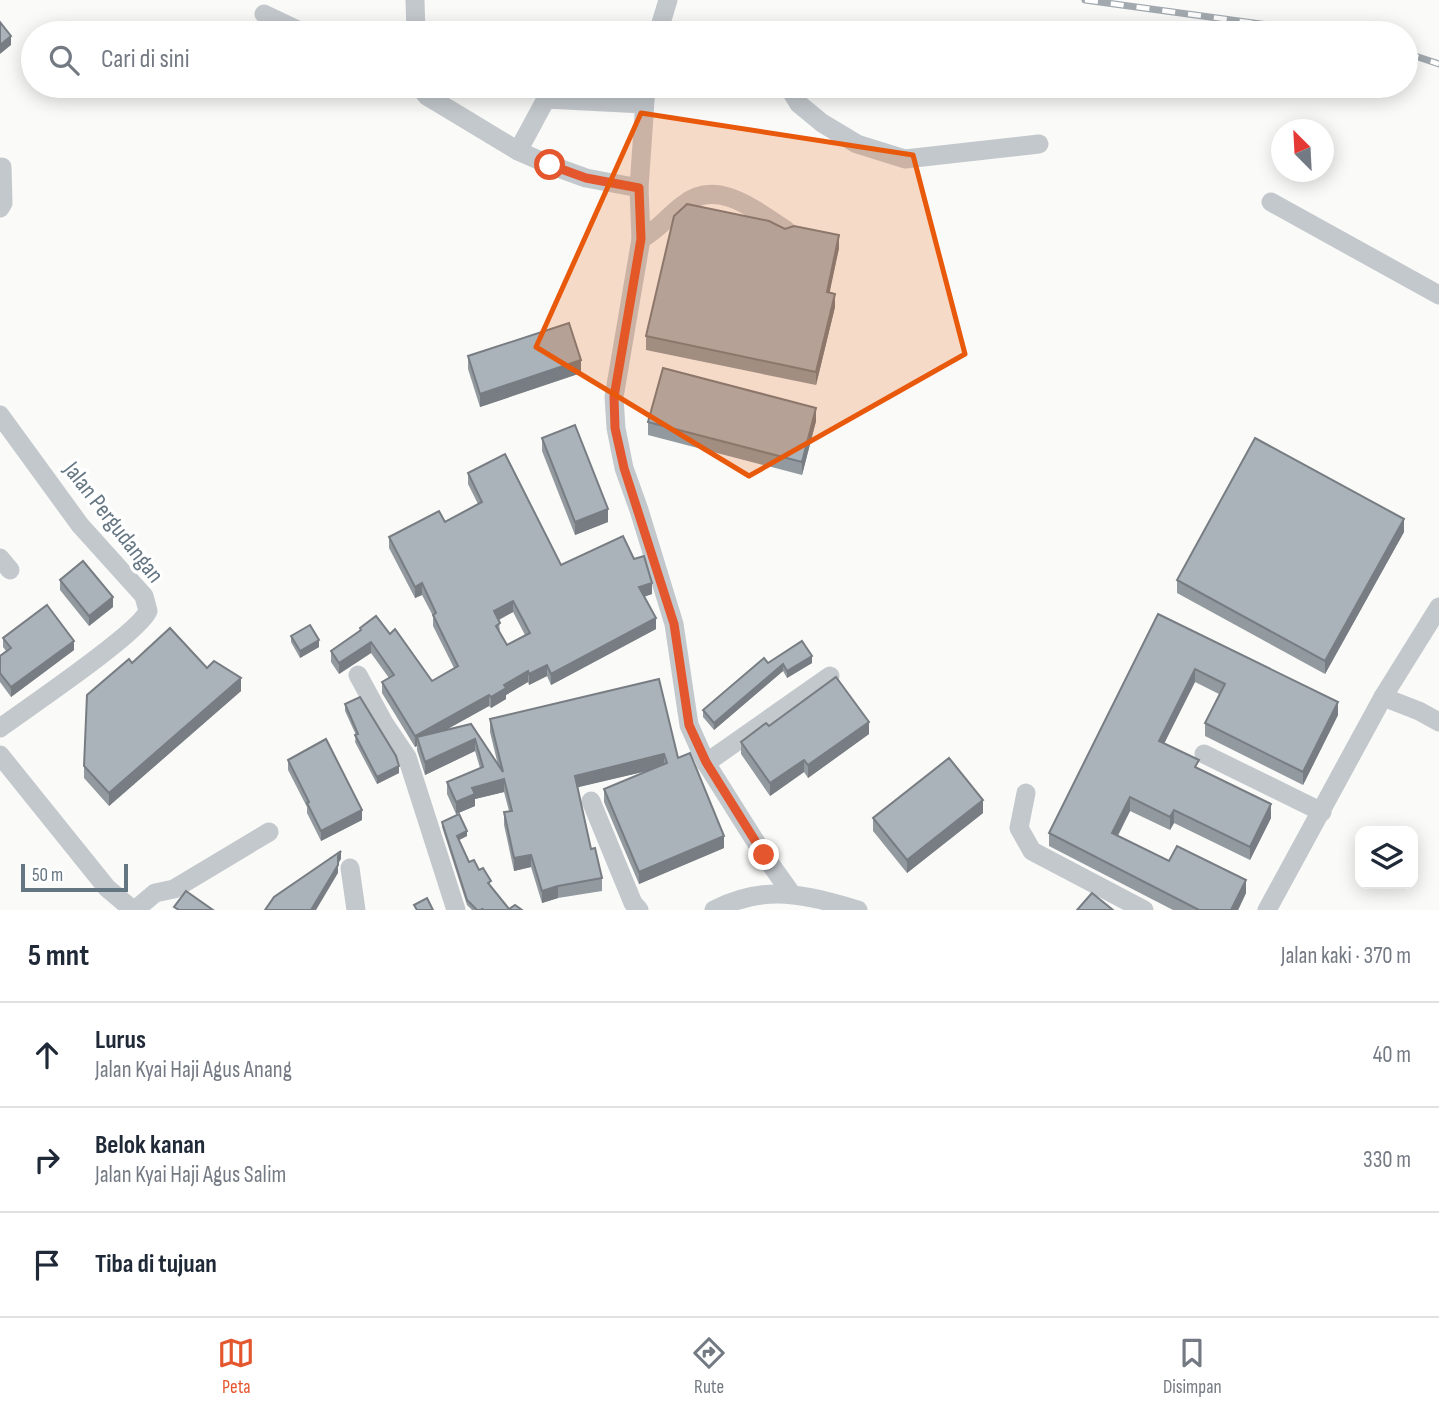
<!DOCTYPE html>
<html lang="id">
<meta charset="utf-8">
<style>
body{margin:0;font-family:"Sofia Sans Condensed",sans-serif;background:#f2f2f3;color:#1f2937}
.controls{position:absolute;right:21px;bottom:21px;display:grid;overflow:hidden;border-radius:14px;box-shadow:0 4px 18px #0003}
.controls button{width:63px;height:63px;display:grid;place-items:center;padding:0;border:0;border-bottom:2px solid #e0e1e3;background:#fff;color:#1f2937;font:35px sans-serif}
.compass{position:absolute;left:1271px;top:119px;width:63px;height:63px;border-radius:50%;background:#fff;box-shadow:0 4px 18px #0003;rotate:336deg}
.scale{position:absolute;left:21px;bottom:18px;width:107px;box-sizing:border-box;padding-left:7px;border:4px solid #657683;border-top:0;font-size:19px;line-height:24px;white-space:nowrap;color:#657683;-webkit-text-stroke:5px #fff;paint-order:stroke}
.stop{position:absolute;width:21px;height:21px;margin:-16px;border:5px solid #e4572e;border-radius:50%;background:#fff}
.stop.end{background:#e4572e;border-color:#fff;box-shadow:0 2px 7px #0008}
.list{margin:0;padding:0;list-style:none}
h2{display:flex;justify-content:space-between;align-items:center;height:91px;margin:0;padding:0 28px;font-size:30px}
h2 small{font-size:23px;font-weight:400;color:#747a83}
.list li{display:grid;grid-template-columns:46px 1fr auto;gap:21px;align-items:center;box-sizing:border-box;height:105px;padding:0 28px;border-top:2px solid #e0e1e3}
.list b{display:block;font-size:26px;white-space:nowrap}
.list p{margin:0;font-size:23px;white-space:nowrap;color:#747a83}
.list em{font-size:23px;font-style:normal;color:#747a83}
.icon{flex:none;width:38px;height:38px;fill:none;stroke:currentColor;stroke-width:2;stroke-linecap:round;stroke-linejoin:round}
.map{position:relative;flex:none;width:1439px;height:910px;overflow:hidden}
.search{position:absolute;background:#fff;box-shadow:0 4px 18px #0003;left:21px;right:21px;top:21px;height:77px;display:flex;align-items:center;gap:18px;box-sizing:border-box;padding:0 24px;border-radius:38px;color:#747a83;font-size:26px}
.sheet{height:406px;background:#fff}
nav{display:flex;justify-content:space-around;align-items:center;box-sizing:border-box;height:98px;border-top:2px solid #e0e1e3;background:#fff;font-size:19px;color:#747a83}
nav a{display:grid;justify-items:center;gap:4px}
nav .on{color:#e4572e}
.map>svg:first-child{display:block}
</style>
<div class="map">
<svg width="1439" height="910" viewBox="0 0 1439 910">
<rect width="100%" height="100%" fill="#fafaf8"/>
<g fill="none" stroke-linecap="round" stroke-linejoin="round">
<g stroke="#c3c8cc" stroke-width="19">
<path d="M415,0L416,33"/>
<path d="M264,14L304,33"/>
<path d="M658,33L668,0"/>
<path d="M419,86L427,96L518,151L550,165L586,178L639,188"/>
<path d="M646,86L639,188L641,239L614,397L616,428L624,468L639,510L674,624L689,725L706,763L764,855L791,893"/>
<path d="M788,86L799,104L822,123L857,144L905,159L1039,144"/>
<path d="M518,151L546,99L643,104"/>
<path d="M1271,202L1439,295"/>
<path d="M0,208L3,203L2,167"/>
<path d="M641,239C658,230 668,216 683,205C717,177 756,211 786,230"/>
<path d="M0,415L80,525L144,596L148,611C138,634 27,708 0,728"/>
<path d="M0,558L10,570"/>
<path d="M358,675L384,723L407,757L456,910"/>
<path d="M1383,697L1419,711L1439,722"/>
<path d="M1204,754L1322,812"/>
<path d="M0,755L107,888L133,910"/>
<path d="M706,763L830,676"/>
<path d="M1026,793L1019,828L1032,851L1144,910"/>
<path d="M591,801L633,903L639,910"/>
<path d="M350,868L356,910"/>
<path d="M135,910L155,893L174,889L269,832"/>
<path d="M714,910C766,883 806,895 858,910"/>
<path d="M1267,910L1383,697L1439,607"/>
</g>
<g stroke="#a2aab0" stroke-width="7">
<g id="rail">
<path d="M1085,0L1327,33"/>
<path d="M1406,53L1439,64"/>
</g>
</g>
<use href="#rail" stroke="#fff" stroke-width="4.5" stroke-dasharray="13" stroke-linecap="butt"/>
</g>
<g fill="#929a9f" fill-rule="evenodd">
<path d="M785,229L839,248L829,293L835,307L816,385L646,350V336Z"/>
<path d="M468,356L581,373L480,407L468,369Z"/>
<path d="M816,421L802,475L648,435V422Z"/>
<path d="M542,438L608,522L575,535L542,451Z"/>
<path d="M468,473L561,565L652,594L644,597L656,629L551,685L547,676L529,685L528,682L506,695V699L491,708L489,706L445,730L471,724L498,765L490,732V719L678,758L724,848L639,884L604,802V789L651,770L577,787L591,849L602,878V891L558,898L542,903L531,867L514,871L504,825V812L509,811L504,792L475,799V806L456,814L447,794V782L480,768L475,751L425,775L417,750V746L415,747L382,693V682L389,678L371,653L339,674L331,662V651L360,631V628L390,634L432,681L454,668L433,626V616L422,595L415,598L389,548V537L445,522L478,504L468,484ZM513,612L525,635L507,645L500,633L499,620Z"/>
<path d="M1404,532L1325,674L1177,593V580Z"/>
<path d="M60,580L113,607L89,626L60,590Z"/>
<path d="M1158,614L1338,715L1303,785L1205,736V723L1219,694L1195,682L1164,743L1199,769L1271,818L1250,860L1174,823L1170,830L1130,811L1118,836L1169,861L1246,893L1238,910H1173L1049,846V833Z"/>
<path d="M291,636L319,647L300,658L291,642Z"/>
<path d="M3,638L74,650L11,697L0,682V656L6,651L3,647Z"/>
<path d="M132,663L207,668L241,691L109,806L84,778V766Z"/>
<path d="M768,663H812L787,678L783,671L714,730L703,717V710Z"/>
<path d="M345,704L399,773L377,784L355,742L356,735L345,711Z"/>
<path d="M769,726L869,734L808,778L804,772L770,796L741,754V742Z"/>
<path d="M288,760L362,820L321,841L307,813V807L288,770Z"/>
<path d="M983,813L907,873L873,831V818Z"/>
<path d="M442,822L467,836L459,840L469,862L479,870L509,909L522,910H472L467,905L442,827Z"/>
</g>
<g fill="#777d82">
<path d="M11,36V45L0,54V45Z"/>
<path d="M839,235V248L827,305V292Z"/>
<path d="M835,294V307L816,385V372Z"/>
<path d="M581,360V373L480,407V394Z"/>
<path d="M816,408V421L802,475V462Z"/>
<path d="M608,509V522L575,535V522Z"/>
<path d="M1404,519V532L1325,674V661Z"/>
<path d="M422,583V595L415,598V587Z"/>
<path d="M652,583V594L639,598V587Z"/>
<path d="M113,597V607L89,626V616Z"/>
<path d="M513,601V612L494,622V611Z"/>
<path d="M656,618V629L551,685V674Z"/>
<path d="M319,640V647L300,658V651Z"/>
<path d="M74,641V650L11,697V687Z"/>
<path d="M371,642V653L339,674V663Z"/>
<path d="M812,656V663L787,678V671Z"/>
<path d="M783,664V671L714,730V723Z"/>
<path d="M547,665V676L529,685V674Z"/>
<path d="M1195,669V682L1159,754V741Z"/>
<path d="M528,671V682L506,695V699L491,708V697L504,685Z"/>
<path d="M241,678V691L109,806V793Z"/>
<path d="M489,695V706L419,745L417,737V746L415,747V736Z"/>
<path d="M1338,702V715L1303,785V772Z"/>
<path d="M869,722V734L808,778V765Z"/>
<path d="M475,739V751L425,775V762Z"/>
<path d="M664,754V767L575,788V776Z"/>
<path d="M804,760V772L770,796V783Z"/>
<path d="M399,766V773L377,784V777Z"/>
<path d="M504,779V792L475,799V806L456,814V802L472,788Z"/>
<path d="M1130,797V811L1112,846V833Z"/>
<path d="M983,800V813L907,873V860Z"/>
<path d="M1271,804V818L1250,860V847Z"/>
<path d="M362,810V820L321,841V831Z"/>
<path d="M1174,810V823L1170,830V817Z"/>
<path d="M467,831V836L457,841V836Z"/>
<path d="M724,836V848L639,884V872Z"/>
<path d="M341,851V859L338,864V856Z"/>
<path d="M531,855V867L514,871V858Z"/>
<path d="M338,865V873L316,910H311Z"/>
<path d="M1246,880V893L1238,910H1231Z"/>
<path d="M558,886V898L542,903V891Z"/>
</g>
<g fill="#aab3b9" stroke="#777d82" stroke-width="2" fill-rule="evenodd">
<path d="M0,22L11,36L0,45Z"/>
<path d="M687,204L769,221L785,229L794,226L839,235L827,292L835,294L816,372L646,336L674,216Z"/>
<path d="M569,323L581,360L480,394L468,356Z"/>
<path d="M663,368L816,408L802,462L648,422Z"/>
<path d="M575,425L608,509L575,522L542,438Z"/>
<path d="M1255,438L1404,519L1325,661L1177,580Z"/>
<path d="M505,454L561,565L623,536L634,559L644,556L652,583L639,587L656,618L551,674L547,665L529,674L528,671L504,685L506,688L491,697L489,695L415,736L382,682L394,675L371,642L339,663L331,651L361,630L360,628L376,616L390,634L395,629L432,681L458,666L433,615L436,613L422,583L415,587L389,537L439,511L445,522L482,502L468,473ZM513,601L530,633L507,645L496,626L500,623L494,611Z"/>
<path d="M83,561L113,597L89,616L60,580Z"/>
<path d="M47,605L74,641L11,687L0,673V656L11,648L3,638Z"/>
<path d="M1158,614L1338,702L1303,772L1205,723L1225,684L1195,669L1159,741L1199,760L1195,767L1271,804L1250,847L1174,810L1170,817L1130,797L1112,833L1169,861L1177,846L1246,880L1231,910H1199L1049,833Z"/>
<path d="M310,625L319,640L300,651L291,636Z"/>
<path d="M170,628L207,668L214,661L241,678L109,793L84,766L87,695L129,659L132,663Z"/>
<path d="M802,641L812,656L787,671L783,664L714,723L703,710L764,658L768,663Z"/>
<path d="M836,677L869,722L808,765L804,760L770,783L741,742L766,723L769,726Z"/>
<path d="M659,679L678,758L690,753L724,836L639,872L604,789L667,763L664,754L575,776L591,849L595,848L602,878L558,886L542,891L531,855L514,858L504,812L512,811L504,779L472,788L475,794L456,802L447,782L483,767L475,739L425,762L417,737L471,724L503,772L490,719Z"/>
<path d="M360,697L396,756L399,766L377,777L355,735L358,734L345,704Z"/>
<path d="M326,739L362,810L321,831L307,803L309,802L288,760Z"/>
<path d="M949,758L983,800L907,860L873,818Z"/>
<path d="M459,814L467,831L457,836L469,862L474,860L479,870L483,868L491,881L488,883L509,909L515,905L522,910H484L482,909L481,910H477L467,900L442,822Z"/>
<path d="M341,851L338,856V865L311,910H265L274,897Z"/>
<path d="M186,891L213,910H179L174,907Z"/>
<path d="M1092,893L1113,910H1077Z"/>
<path d="M427,898L433,910H417L414,905Z"/>
</g>
<g fill="none" stroke-linecap="round" stroke-linejoin="round">
<path stroke="#e4572e" stroke-width="9" d="M550,165L586,178L639,188L641,239L614,397L615,428L624,468L674,624L689,725L706,762L764,855"/>
</g>
<path fill="#e8590c" fill-opacity="0.2" stroke="#e8590c" stroke-width="5" stroke-linejoin="round" d="M641,113L913,155L965,354L749,476L536,347Z"/>
<g text-anchor="middle" stroke-width="7" stroke-linejoin="round" paint-order="stroke">
<g font-size="24" fill="#657683" stroke="#fff">
<text transform="translate(114 522) rotate(52)" y="8">Jalan Pergudangan</text>
</g>
</g>
</svg>
<div class="controls">
<button><svg class="icon" aria-label="layers" viewBox="0 0 24 24"><path d="M12 4l9 5-9 5-9-5zM3 14l9 5 9-5"/></svg></button>
</div>
<svg class="compass" viewBox="-18 -18 36 36"><path d="M0-13l5 13h-10z" fill="#e53935"/><path d="M0 13l5-13h-10z" fill="#747a83"/></svg>
<div class="scale">50 m</div>
<div class="stop" style="left:550px;top:165px"></div>
<div class="stop end" style="left:764px;top:855px"></div>
<div class="search"><svg class="icon" aria-label="search" viewBox="0 0 24 24"><circle cx="10" cy="10" r="6"/><path d="M15 15l6 6"/></svg>Cari di sini</div>
</div>
<section class="sheet">
<h2>5 mnt<small>Jalan kaki · 370 m</small></h2>
<ul class="list">
<li><svg class="icon" aria-label="ahead" viewBox="0 0 24 24"><path d="M12 20V5M6 11l6-6 6 6"/></svg><div><b>Lurus</b><p>Jalan Kyai Haji Agus Anang</p></div><em>40 m</em></li>
<li><svg class="icon" aria-label="right" viewBox="0 0 24 24"><path d="M7 20v-9h11M14 6l5 5-5 5"/></svg><div><b>Belok kanan</b><p>Jalan Kyai Haji Agus Salim</p></div><em>330 m</em></li>
<li><svg class="icon" aria-label="arrive" viewBox="0 0 24 24"><path d="M6 21V4h12l-3 4 3 4H6"/></svg><div><b>Tiba di tujuan</b></div></li>
</ul>
</section>
<nav>
<a class="on"><svg class="icon" aria-label="map" viewBox="0 0 24 24"><path d="M3 6l6-2 6 2 6-2v14l-6 2-6-2-6 2zM9 4v14M15 6v14"/></svg>Peta</a>
<a><svg class="icon" aria-label="directions" viewBox="0 0 24 24"><path d="M12 3l9 9-9 9-9-9zM9 14v-3h6M13 9l2 2-2 2"/></svg>Rute</a>
<a><svg class="icon" aria-label="saved" viewBox="0 0 24 24"><path d="M7 4h10v16l-5-4-5 4z"/></svg>Disimpan</a>
</nav>
